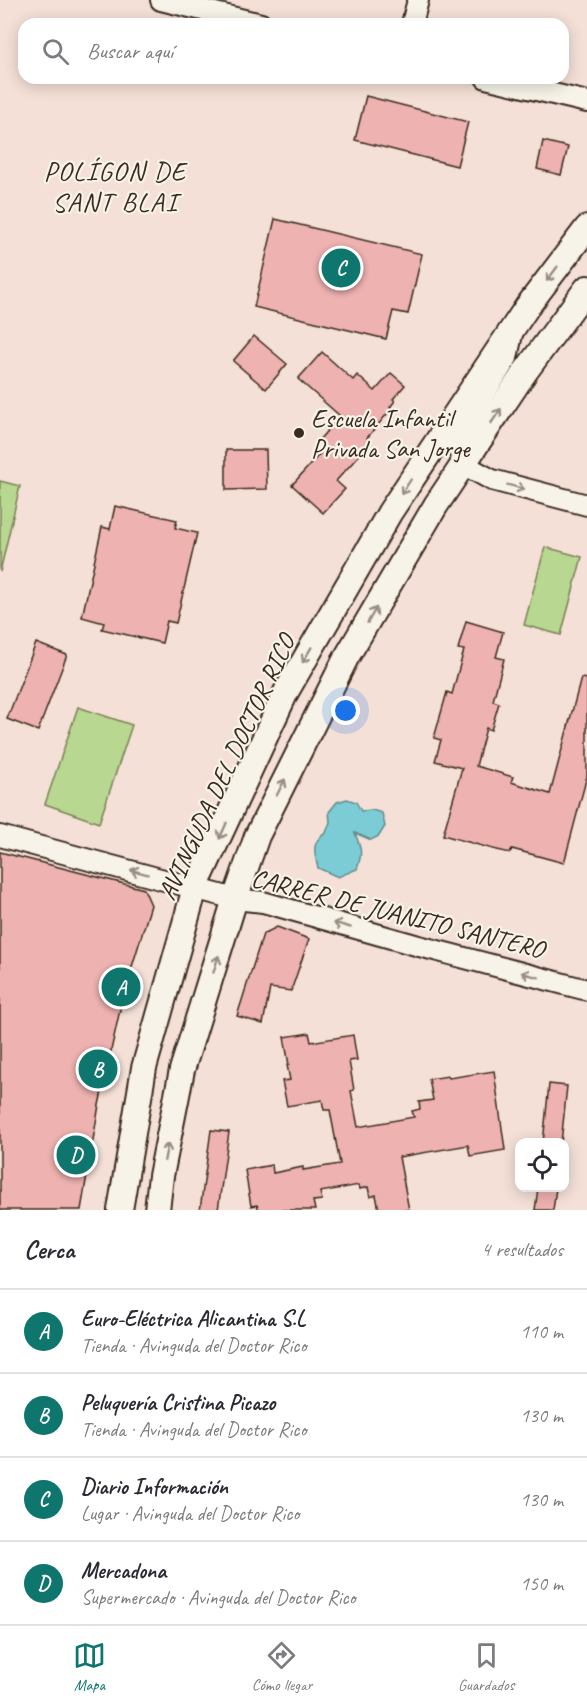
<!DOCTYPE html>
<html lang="es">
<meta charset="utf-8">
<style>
body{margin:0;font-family:Caveat,sans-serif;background:#f2f2f3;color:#2b2b33}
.controls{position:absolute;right:18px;bottom:18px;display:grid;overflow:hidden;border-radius:12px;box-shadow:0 3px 15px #0003}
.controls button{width:54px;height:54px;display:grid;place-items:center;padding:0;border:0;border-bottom:2px solid #e1e1e2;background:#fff;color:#2b2b33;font:30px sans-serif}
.you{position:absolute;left:346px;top:711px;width:21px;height:21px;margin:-15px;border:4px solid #fff;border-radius:50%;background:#1a73e8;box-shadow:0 0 0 9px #1a73e833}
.badge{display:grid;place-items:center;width:39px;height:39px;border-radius:50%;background:#0f766e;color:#fff;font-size:20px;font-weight:700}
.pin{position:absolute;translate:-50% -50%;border:3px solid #fff;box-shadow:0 2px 6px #0006}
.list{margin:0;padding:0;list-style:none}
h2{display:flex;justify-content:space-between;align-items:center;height:78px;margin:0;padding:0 24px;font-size:26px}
h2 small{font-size:20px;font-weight:400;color:#7c7c81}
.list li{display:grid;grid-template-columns:39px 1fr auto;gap:18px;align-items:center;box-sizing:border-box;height:84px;padding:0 24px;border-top:2px solid #e1e1e2}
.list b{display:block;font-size:22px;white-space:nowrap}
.list p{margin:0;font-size:20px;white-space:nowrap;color:#7c7c81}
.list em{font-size:20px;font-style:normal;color:#7c7c81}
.icon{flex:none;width:33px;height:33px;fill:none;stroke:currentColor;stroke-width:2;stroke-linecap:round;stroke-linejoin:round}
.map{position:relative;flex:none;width:587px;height:1210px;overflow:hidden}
.search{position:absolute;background:#fff;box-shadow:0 3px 15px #0003;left:18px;right:18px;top:18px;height:66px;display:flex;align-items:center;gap:15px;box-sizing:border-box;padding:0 21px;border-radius:18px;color:#7c7c81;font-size:22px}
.sheet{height:414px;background:#fff}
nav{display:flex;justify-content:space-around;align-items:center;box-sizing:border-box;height:84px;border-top:2px solid #e1e1e2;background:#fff;font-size:16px;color:#7c7c81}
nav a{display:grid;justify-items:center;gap:3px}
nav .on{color:#0f766e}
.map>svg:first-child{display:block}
</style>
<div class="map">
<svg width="587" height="1210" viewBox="0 0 587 1210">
<rect width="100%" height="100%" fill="#f4e0d7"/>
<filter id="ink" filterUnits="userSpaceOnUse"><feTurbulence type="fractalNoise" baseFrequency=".0167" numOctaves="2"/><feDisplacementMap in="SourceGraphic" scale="12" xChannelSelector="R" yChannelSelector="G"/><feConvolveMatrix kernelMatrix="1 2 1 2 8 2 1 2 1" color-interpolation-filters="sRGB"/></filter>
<g filter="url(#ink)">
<g fill="#b8d790" stroke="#7a8057" stroke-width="1.5">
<path d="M0,481L20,486L0,572Z"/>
<path d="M545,547L582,557L561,635L524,625Z"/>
<path d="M78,707L132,725L99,823L45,804Z"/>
</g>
<path fill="#7cccd5" stroke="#628b8c" stroke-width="1.5" d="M347,799L356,802L361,811L372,810L382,813L385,826L379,836L371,840L355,833C361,849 363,852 357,869L338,877L318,868C314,853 311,841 326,833L330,822L329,812L337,802Z"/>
<g fill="#eeb2b0" stroke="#3b2a1e" stroke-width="1.5">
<path d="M366,96L468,122L457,166L355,140Z"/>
<path d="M543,141L568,147L561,175L537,169Z"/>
<path d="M275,219L422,254L408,314L393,311L386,339L254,307Z"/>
<path d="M254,336L287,364L266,389L233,361Z"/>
<path d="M322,352L353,380L357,375L375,391L391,373L405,385L393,399L395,401L390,407L392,408L367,438L371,442L336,481L345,489L323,513L292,485L325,448L318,441L340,416L298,379Z"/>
<path d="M226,450H266L267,489L226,490Z"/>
<path d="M115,506L177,520L175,528L197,533L176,623L167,621L162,643L102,629L104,623L82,617L102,527L110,529Z"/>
<path d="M466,621L503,632L496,657L504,659L493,701L499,703L491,730L486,728L476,766L513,777L511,782L550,794L581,678L587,679V776L564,863L512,849L510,853L493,849L443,835L462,768L435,761L441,740L434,738L447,692L452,694L464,650L458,649Z"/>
<path d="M36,643L67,655L38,731L7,719Z"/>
<path d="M0,852L144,889L151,905L123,996L99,1105L81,1210H0Z"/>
<path d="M277,927L309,939L291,991L270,988L263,1024L237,1016L263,934Z"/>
<path d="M309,1033L311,1042L353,1035L357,1060L349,1061L354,1090L351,1091L358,1127L414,1117L412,1111L420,1109L419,1102L433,1100L429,1079L448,1076L449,1078L494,1071L505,1150L470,1156L468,1145L399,1157L409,1210H379L376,1195L370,1197L368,1187L360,1189L359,1185L320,1192L322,1200L313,1201L315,1210H259L257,1205L251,1206L245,1170L272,1165L273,1173L303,1167V1170L340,1164L330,1110H324L322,1100L287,1106L282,1081L290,1080L287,1065H289L284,1037Z"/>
<path d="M549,1084L567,1086L561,1143H543Z"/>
<path d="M211,1130L229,1132L218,1210H200Z"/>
<path d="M538,1188H556L553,1210H535Z"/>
</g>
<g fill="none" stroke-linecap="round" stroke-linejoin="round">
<g stroke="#3b2a1e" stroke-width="24">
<g id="minor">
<path d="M161,0L261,24"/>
<path d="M412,24L418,0"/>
<path d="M486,78L587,102"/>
<path d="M512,334L507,358L461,431L457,443L463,464L492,480L587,505"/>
<path d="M0,836L235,899L263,902L419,946L587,990"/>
</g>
</g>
<g stroke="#3b2a1e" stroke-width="28">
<g id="tertiary">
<path d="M120,1210L144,1068L195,888L286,692L390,512L527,307L587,228"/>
<path d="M157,1210L161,1176L182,1070L235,899L257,836L346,658L436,505L525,372L587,288"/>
</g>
</g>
<use href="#minor" stroke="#f7f3e8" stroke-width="20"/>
<use href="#tertiary" stroke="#f7f3e8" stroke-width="24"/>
</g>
<defs><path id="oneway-shaft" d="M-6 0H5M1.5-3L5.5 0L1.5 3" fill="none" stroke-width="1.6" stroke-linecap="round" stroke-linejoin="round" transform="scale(1.5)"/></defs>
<g stroke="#998e83">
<use href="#oneway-shaft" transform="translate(552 274) rotate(127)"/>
<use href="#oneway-shaft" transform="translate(496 416) rotate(-56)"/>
<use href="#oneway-shaft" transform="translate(406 487) rotate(123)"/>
<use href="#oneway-shaft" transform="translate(516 487) rotate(15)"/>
<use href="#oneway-shaft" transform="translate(372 615) rotate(-60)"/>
<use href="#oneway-shaft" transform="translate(307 655) rotate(120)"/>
<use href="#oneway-shaft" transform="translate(281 787) rotate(-63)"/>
<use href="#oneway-shaft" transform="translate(223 831) rotate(114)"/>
<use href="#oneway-shaft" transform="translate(139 872) rotate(-165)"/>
<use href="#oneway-shaft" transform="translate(342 925) rotate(-164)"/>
<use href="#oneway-shaft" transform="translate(216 964) rotate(-73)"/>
<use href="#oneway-shaft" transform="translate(530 975) rotate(-165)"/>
<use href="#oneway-shaft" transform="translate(166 1152) rotate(-79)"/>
</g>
</g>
<circle fill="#3b2a1e" stroke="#f7f3e8" stroke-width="2" cx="299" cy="433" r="6"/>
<g text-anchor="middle" stroke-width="4.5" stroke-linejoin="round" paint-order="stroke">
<g font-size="26" fill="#3b2a1e" stroke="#f7f3e8" text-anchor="start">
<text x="311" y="427">Escuela Infantil<tspan x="311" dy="30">Privada San Jorge</tspan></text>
</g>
<g font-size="26" fill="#3b2a1e" stroke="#f7f3e8">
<text transform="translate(226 767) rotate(-65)" y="9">AVINGUDA DEL DOCTOR RICO</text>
<text transform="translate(398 913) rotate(14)" y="9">CARRER DE JUANITO SANTERO</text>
</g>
<g font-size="27" letter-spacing="1.5" fill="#3b2a1e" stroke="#f7f3e8">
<text x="115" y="180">POLÍGON DE<tspan x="115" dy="31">SANT BLAI</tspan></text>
</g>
</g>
</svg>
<div class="controls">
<button><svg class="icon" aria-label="locate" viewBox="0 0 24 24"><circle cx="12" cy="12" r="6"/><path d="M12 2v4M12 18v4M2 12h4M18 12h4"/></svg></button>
</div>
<div class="you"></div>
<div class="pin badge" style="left:121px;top:987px">A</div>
<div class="pin badge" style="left:98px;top:1069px">B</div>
<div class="pin badge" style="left:341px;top:268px">C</div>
<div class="pin badge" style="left:76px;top:1155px">D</div>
<div class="search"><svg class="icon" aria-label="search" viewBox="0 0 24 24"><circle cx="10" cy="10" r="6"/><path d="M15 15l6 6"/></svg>Buscar aquí</div>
</div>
<section class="sheet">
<h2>Cerca<small>4 resultados</small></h2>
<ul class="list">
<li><span class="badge">A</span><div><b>Euro-Eléctrica Alicantina S.L</b><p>Tienda · Avinguda del Doctor Rico</p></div><em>110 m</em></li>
<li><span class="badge">B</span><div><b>Peluquería Cristina Picazo</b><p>Tienda · Avinguda del Doctor Rico</p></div><em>130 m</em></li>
<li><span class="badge">C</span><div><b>Diario Información</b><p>Lugar · Avinguda del Doctor Rico</p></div><em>130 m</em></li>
<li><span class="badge">D</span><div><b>Mercadona</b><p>Supermercado · Avinguda del Doctor Rico</p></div><em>150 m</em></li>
</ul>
</section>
<nav>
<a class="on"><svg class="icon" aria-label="map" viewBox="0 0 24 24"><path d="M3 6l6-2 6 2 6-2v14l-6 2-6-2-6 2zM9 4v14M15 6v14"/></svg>Mapa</a>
<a><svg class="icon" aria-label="directions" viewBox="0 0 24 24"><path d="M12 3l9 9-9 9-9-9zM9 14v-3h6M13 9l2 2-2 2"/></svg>Cómo llegar</a>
<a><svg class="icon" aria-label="saved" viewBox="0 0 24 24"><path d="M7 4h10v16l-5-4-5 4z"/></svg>Guardados</a>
</nav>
